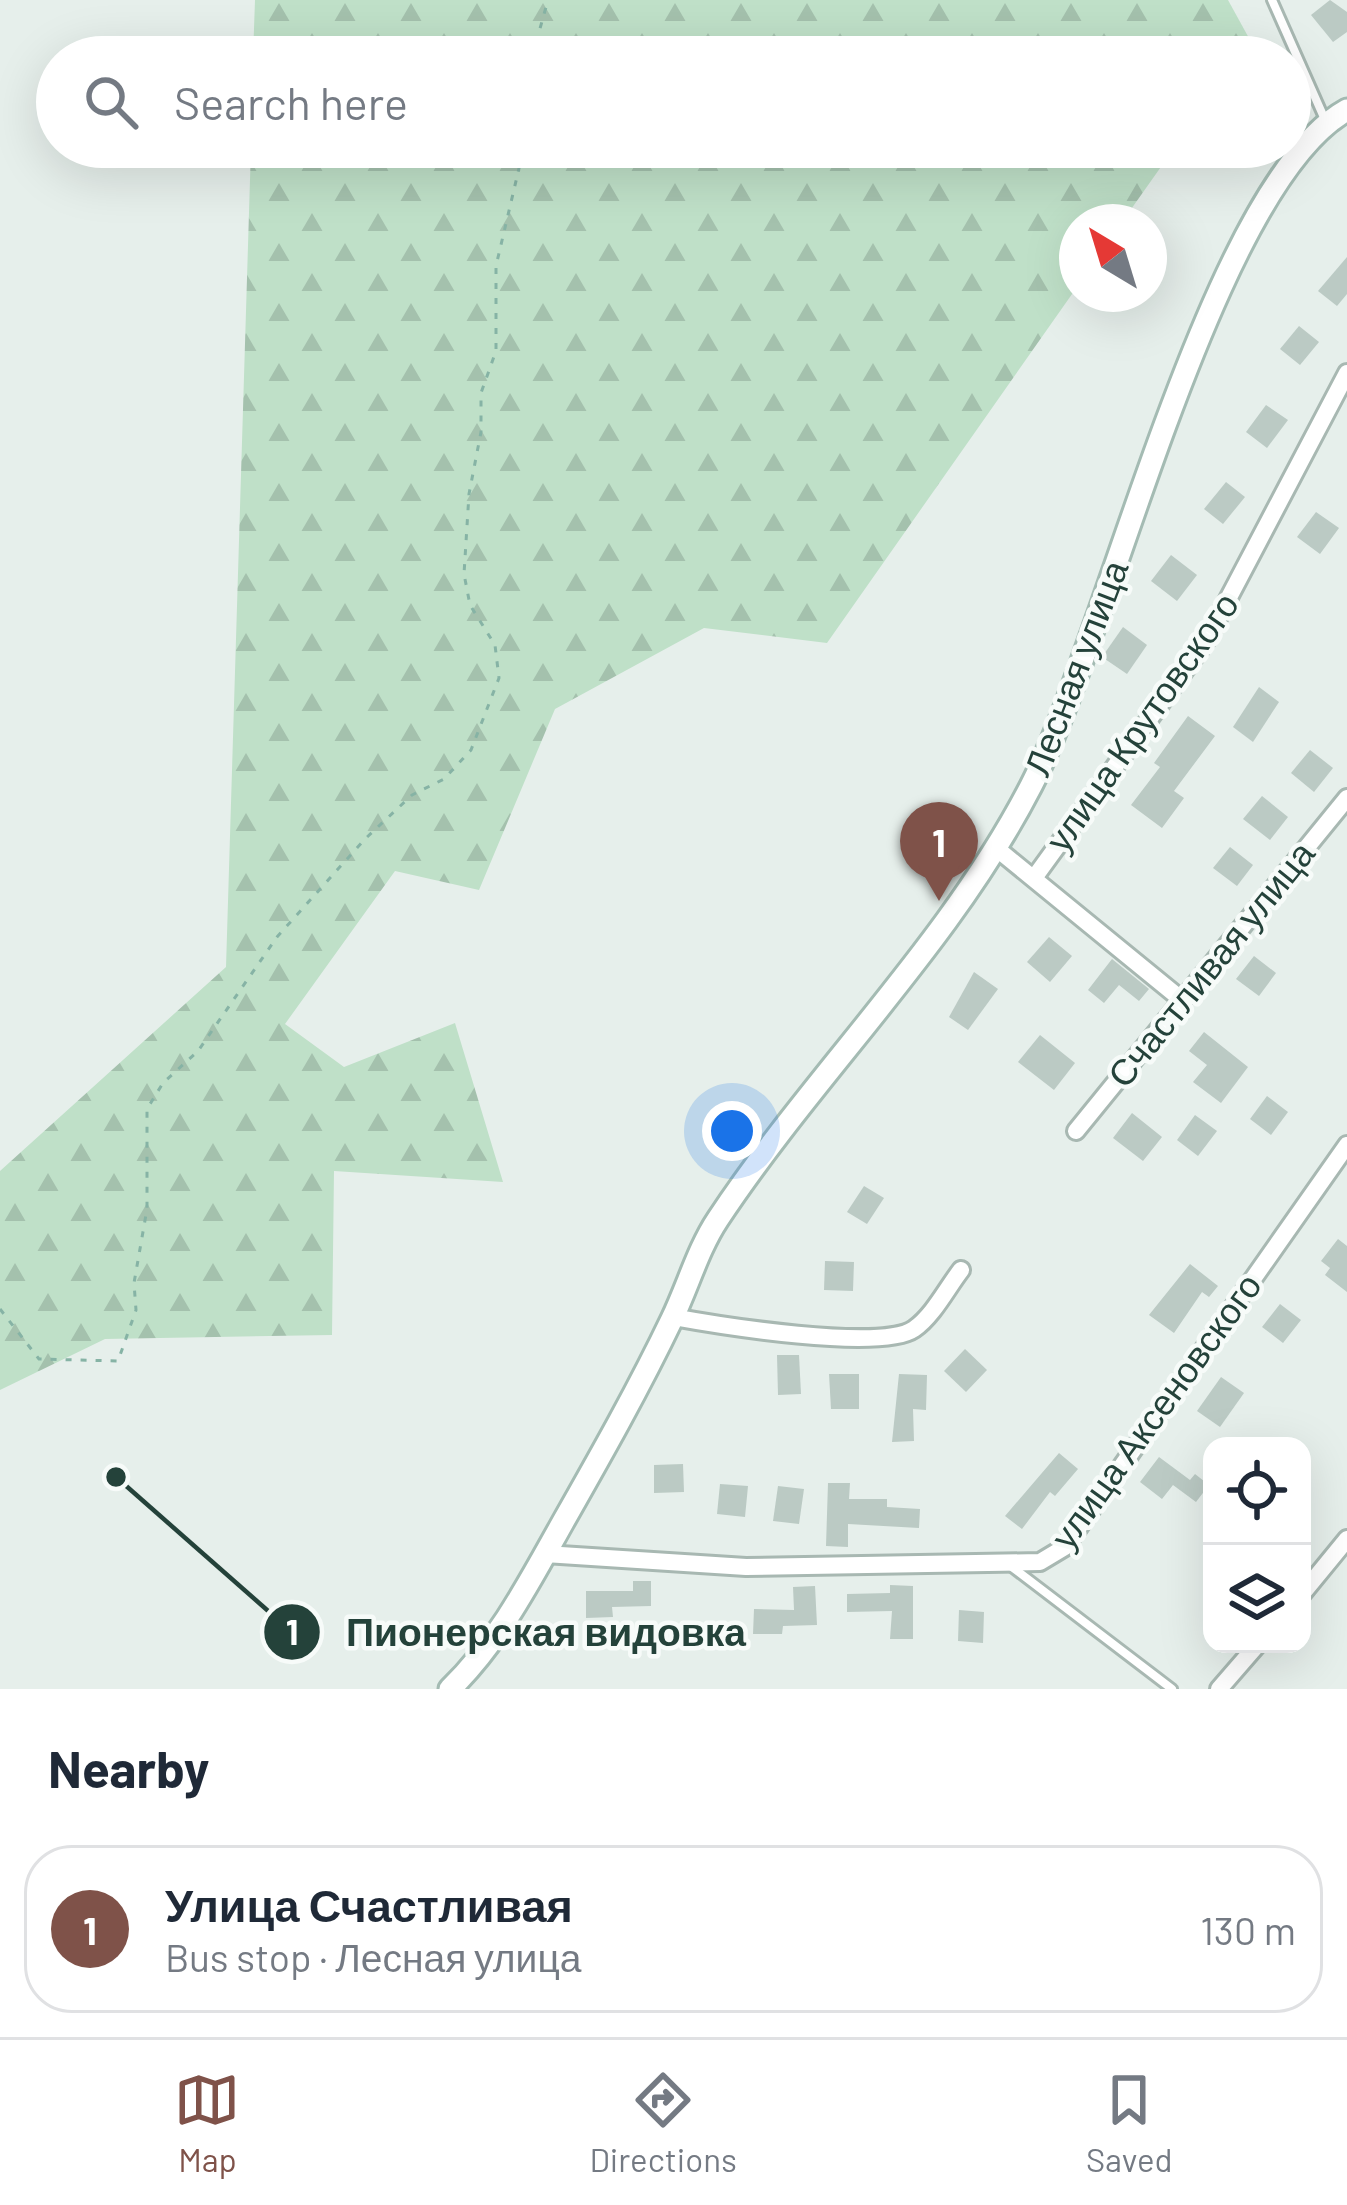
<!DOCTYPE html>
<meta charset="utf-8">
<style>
body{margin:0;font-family:Barlow,sans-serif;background:#f2f2f3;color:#1f2937}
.controls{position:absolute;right:36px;bottom:36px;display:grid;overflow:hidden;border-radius:24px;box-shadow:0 12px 48px #0002}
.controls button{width:108px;height:108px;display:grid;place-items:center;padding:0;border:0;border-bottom:3px solid #e0e1e3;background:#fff;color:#1f2937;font:60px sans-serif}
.compass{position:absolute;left:1059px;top:204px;width:108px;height:108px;border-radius:50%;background:#fff;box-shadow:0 12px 48px #0002;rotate:322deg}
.you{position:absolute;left:732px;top:1131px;width:42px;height:42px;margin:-30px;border:9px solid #fff;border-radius:50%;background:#1a73e8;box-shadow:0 0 0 18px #1a73e833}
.badge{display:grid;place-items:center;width:78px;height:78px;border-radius:50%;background:#7f5249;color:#fff;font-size:39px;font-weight:700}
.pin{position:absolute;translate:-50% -99px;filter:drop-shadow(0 3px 6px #0008)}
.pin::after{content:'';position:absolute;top:63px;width:42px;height:36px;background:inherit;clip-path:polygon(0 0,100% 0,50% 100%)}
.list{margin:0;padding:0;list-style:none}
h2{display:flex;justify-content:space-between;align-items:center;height:156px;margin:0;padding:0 48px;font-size:51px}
h2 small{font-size:39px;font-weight:400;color:#747a83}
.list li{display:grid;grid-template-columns:78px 1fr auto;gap:36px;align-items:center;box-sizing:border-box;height:168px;margin:0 24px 24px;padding:0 24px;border:3px solid #e0e1e3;border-radius:48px}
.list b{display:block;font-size:45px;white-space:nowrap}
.list p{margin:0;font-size:39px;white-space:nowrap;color:#747a83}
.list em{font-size:39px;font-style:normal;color:#747a83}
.icon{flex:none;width:66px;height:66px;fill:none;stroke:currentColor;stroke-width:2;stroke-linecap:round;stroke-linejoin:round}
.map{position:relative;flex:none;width:1347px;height:1689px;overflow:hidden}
.search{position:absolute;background:#fff;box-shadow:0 12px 48px #0002;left:36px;right:36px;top:36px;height:132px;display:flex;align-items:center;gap:30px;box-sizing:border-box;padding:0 42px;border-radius:66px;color:#747a83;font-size:45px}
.sheet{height:348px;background:#fff}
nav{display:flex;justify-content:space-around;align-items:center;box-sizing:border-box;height:168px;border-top:3px solid #e0e1e3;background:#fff;font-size:33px;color:#747a83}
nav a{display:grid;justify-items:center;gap:6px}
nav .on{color:#7f5249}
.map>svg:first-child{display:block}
</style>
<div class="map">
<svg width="1347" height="1689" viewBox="0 0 1347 1689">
<defs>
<pattern id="forest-firs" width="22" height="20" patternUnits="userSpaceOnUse" patternTransform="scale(3)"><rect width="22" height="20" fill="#bfe0c8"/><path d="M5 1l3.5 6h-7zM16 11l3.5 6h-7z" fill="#a4c1ad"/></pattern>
</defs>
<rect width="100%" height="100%" fill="#e6efeb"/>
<g fill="url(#forest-firs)">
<path d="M255,0H1228L1250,40L1238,57H253Z"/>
<path d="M251,147H1175L1122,222H1077V287L827,643L704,628L555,709L479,890L395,871L285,1024L344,1067L455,1023L503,1182L334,1171L332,1335L105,1339L0,1390V1171L226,967Z"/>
</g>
<g fill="#bbcac4">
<path d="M1330,0L1347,12V32L1333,42L1311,15Z"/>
<path d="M1347,257V294L1337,306L1318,291Z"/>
<path d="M1299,326L1319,342L1300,365L1280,349Z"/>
<path d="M1266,405L1288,420L1267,448L1246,432Z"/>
<path d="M1226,482L1245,497L1223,524L1204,509Z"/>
<path d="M1316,512L1339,528L1320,554L1297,537Z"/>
<path d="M1171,555L1197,575L1177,601L1151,581Z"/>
<path d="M1123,627L1147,645L1127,674L1102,657Z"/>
<path d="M1259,687L1279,702L1253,742L1233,727Z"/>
<path d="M1188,716L1215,736L1174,791L1184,798L1162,828L1131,805L1160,767L1154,763Z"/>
<path d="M1310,750L1333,768L1314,792L1291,773Z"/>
<path d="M1262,796L1288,817L1270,840L1243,819Z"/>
<path d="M1230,847L1253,865L1237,886L1213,868Z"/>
<path d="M1049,937L1072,956L1050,982L1027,962Z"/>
<path d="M1254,956L1276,973L1259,996L1236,979Z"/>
<path d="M1112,959L1149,989L1139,1001L1119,985L1104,1003L1088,990Z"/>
<path d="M974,972L998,989L968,1030L949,1017Z"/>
<path d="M1204,1032L1248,1067L1221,1103L1193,1082L1207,1065L1189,1051Z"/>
<path d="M1040,1035L1075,1063L1054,1090L1018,1062Z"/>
<path d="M1267,1096L1288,1112L1271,1135L1250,1119Z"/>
<path d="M1132,1113L1162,1137L1143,1161L1113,1138Z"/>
<path d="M1195,1115L1217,1131L1198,1156L1177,1140Z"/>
<path d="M864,1186L884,1198L867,1224L847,1212Z"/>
<path d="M1338,1239L1347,1246V1292L1325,1275L1330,1268L1321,1261Z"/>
<path d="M825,1261L854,1262L853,1291L824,1290Z"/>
<path d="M1190,1264L1218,1286L1209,1297L1202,1292L1174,1333L1149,1315Z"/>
<path d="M1280,1304L1301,1320L1283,1343L1262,1327Z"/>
<path d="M965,1349L987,1370L966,1392L944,1371Z"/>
<path d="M777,1355H799L801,1394L778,1395Z"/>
<path d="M829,1374H859V1409H831Z"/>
<path d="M899,1374L927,1375L926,1410L913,1409L914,1441L892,1442Z"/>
<path d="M1221,1377L1244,1393L1220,1427L1197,1411Z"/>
<path d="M1059,1453L1078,1469L1055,1496L1050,1492L1022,1529L1005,1516Z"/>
<path d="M1159,1457L1190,1480L1195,1474L1209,1485L1196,1502L1173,1485L1162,1499L1140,1482Z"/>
<path d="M683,1464L684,1492L654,1493V1465Z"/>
<path d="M828,1483H850L849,1499H887V1507L920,1509L919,1528L848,1524V1547L826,1546Z"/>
<path d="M720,1484L748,1486L745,1517L717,1514Z"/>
<path d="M778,1486L804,1489L799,1524L773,1521Z"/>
<path d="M633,1581H651V1606L612,1607L613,1617L586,1618V1591H633Z"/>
<path d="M890,1585L913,1586V1639H890L892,1611L847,1612V1594L890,1593Z"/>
<path d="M815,1586L817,1625L783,1626L782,1634H753L754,1609L794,1610L793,1587Z"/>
<path d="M959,1610L984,1612L983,1643L958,1641Z"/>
</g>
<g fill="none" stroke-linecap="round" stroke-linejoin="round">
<g stroke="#a8b8b2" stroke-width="14">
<g id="service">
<path d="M1272,0L1326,122"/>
<path d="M1012,1567L1172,1689"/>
</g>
</g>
<g stroke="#a8b8b2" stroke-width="22">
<g id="minor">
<path d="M996,848L1182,1000"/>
<path d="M1034,878L1206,641L1347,373"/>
<path d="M1076,1131L1347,798"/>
<path d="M673,1317C717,1325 881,1352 914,1329C933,1316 947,1288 961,1270"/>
<path d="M545,1554L746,1567L1040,1562L1065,1547L1347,1145"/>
<path d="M1302,1594L1347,1539"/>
<path d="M1219,1689L1258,1644"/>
</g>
</g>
<g stroke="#a4bbb3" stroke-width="27">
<path id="secondary" d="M450,1689C498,1643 531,1579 563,1522C601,1455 639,1388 672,1319C688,1286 698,1249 718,1219C816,1071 949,945 1031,786C1108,637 1211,185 1347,110"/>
</g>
<g stroke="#86b3a5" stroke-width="3" stroke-dasharray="6 9" stroke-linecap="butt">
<path d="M532,57L548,0"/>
<path d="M0,1309L39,1359L118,1361L136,1310L134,1283L147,1209V1109L163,1083L198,1051L277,937L365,839L412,795L444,779L471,750L499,678L495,645L470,605L464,574L469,494L481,432V393L496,351V266L524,147"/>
</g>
<use href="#service" stroke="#fff" stroke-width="8"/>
<use href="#minor" stroke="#fff" stroke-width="16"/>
<use href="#secondary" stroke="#fff" stroke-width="21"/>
</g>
<g text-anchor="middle" stroke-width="9" stroke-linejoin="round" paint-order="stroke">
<g font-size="36" fill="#24423a" stroke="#f7fbf9">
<text transform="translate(1076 668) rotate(-69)" y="13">Лесная улица</text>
<text transform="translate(1142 722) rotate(-55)" y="13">улица Крутовского</text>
<text transform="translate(1211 964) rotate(-51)" y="13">Счастливая улица</text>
<text transform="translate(1156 1411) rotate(-54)" y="13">улица Аксеновского</text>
</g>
</g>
<path fill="none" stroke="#24423a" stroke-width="4.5" d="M116 1477L292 1632"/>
<g fill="#24423a" stroke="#f7fbf9" stroke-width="4.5">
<circle cx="116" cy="1477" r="12"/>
<circle cx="292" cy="1632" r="30"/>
</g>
<g font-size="36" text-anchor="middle" font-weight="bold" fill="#fff">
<text x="292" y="1645">1</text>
</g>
<g font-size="39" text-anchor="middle" font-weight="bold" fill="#24423a" stroke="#f7fbf9" stroke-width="9" stroke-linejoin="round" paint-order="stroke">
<text x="546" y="1646">Пионерская видовка</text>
</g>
</svg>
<div class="controls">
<button><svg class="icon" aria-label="locate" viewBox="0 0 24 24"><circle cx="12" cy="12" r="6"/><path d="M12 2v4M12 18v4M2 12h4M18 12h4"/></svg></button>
<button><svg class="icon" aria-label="layers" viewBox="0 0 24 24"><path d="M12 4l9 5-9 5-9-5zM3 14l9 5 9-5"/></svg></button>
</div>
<svg class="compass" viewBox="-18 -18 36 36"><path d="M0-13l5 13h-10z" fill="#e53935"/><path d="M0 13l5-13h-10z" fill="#747a83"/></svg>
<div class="you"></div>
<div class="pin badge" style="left:939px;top:901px">1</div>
<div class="search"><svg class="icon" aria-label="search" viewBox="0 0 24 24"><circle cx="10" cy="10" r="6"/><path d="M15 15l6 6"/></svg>Search here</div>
</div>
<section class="sheet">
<h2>Nearby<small></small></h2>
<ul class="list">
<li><span class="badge">1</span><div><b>Улица Счастливая</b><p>Bus stop · Лесная улица</p></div><em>130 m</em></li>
</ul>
</section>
<nav>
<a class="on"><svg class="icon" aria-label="map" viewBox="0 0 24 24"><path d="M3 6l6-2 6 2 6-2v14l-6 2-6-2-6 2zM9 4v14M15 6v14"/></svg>Map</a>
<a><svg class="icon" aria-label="directions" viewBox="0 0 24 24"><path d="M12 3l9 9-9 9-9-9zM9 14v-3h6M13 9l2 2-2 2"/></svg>Directions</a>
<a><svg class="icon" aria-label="saved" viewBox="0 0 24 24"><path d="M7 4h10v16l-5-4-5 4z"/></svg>Saved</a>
</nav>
